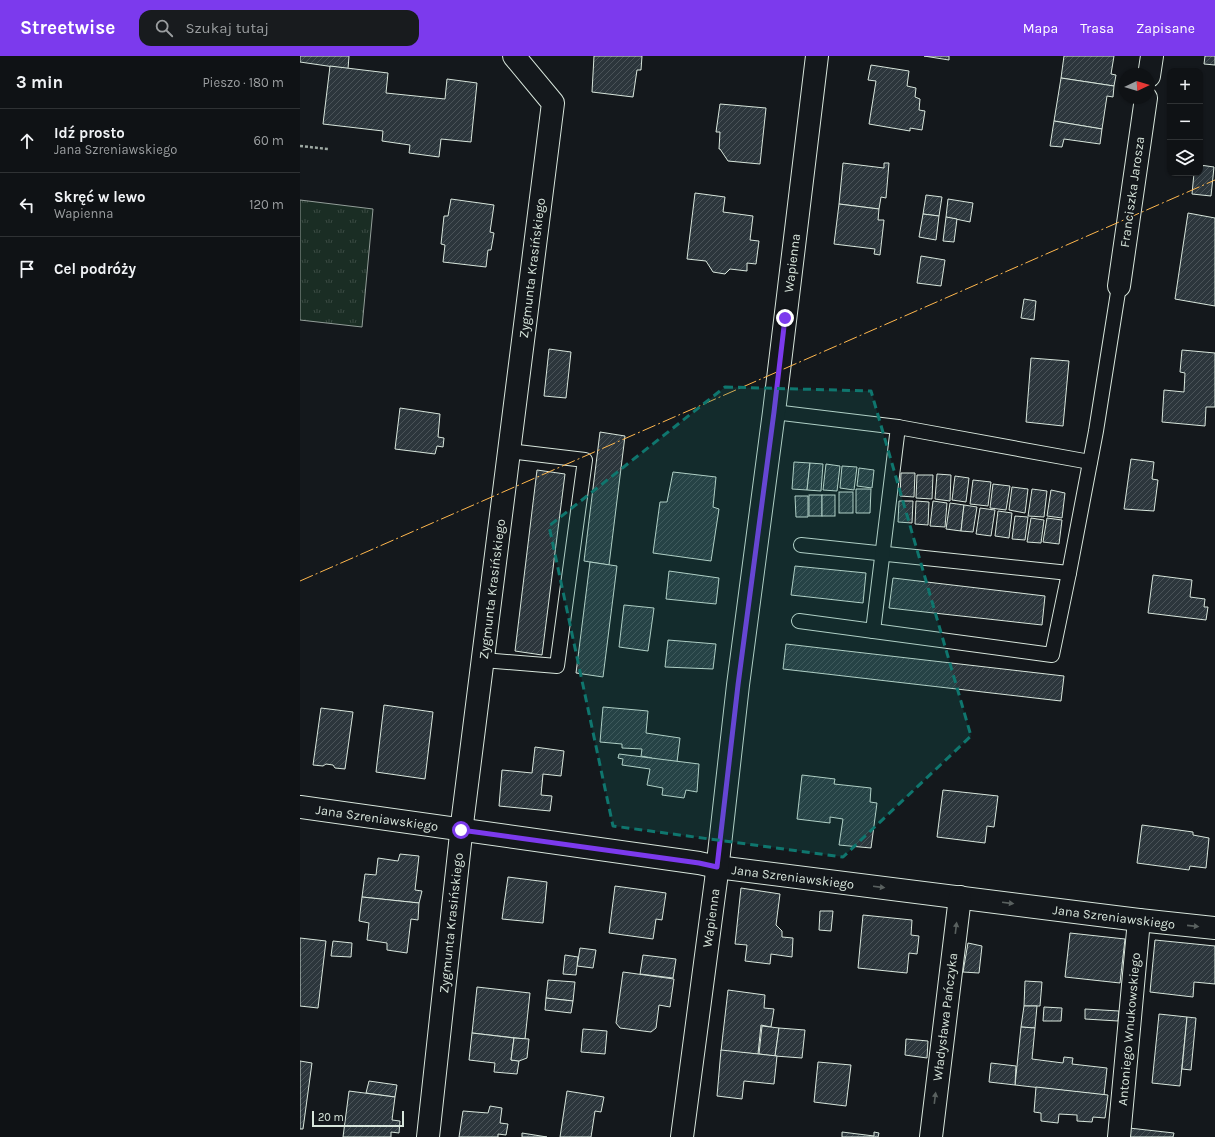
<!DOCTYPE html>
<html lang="pl">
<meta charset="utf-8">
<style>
:root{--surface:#0f1215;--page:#181b1e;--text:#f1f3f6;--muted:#9b9ea0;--line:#2f3234;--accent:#7c3aed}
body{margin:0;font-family:Karla,sans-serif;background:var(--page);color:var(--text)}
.controls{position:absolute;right:12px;top:12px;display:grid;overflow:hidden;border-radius:8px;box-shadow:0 1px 3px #0004}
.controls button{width:36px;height:36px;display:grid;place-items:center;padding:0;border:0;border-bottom:1px solid var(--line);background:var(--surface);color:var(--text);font:20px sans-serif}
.compass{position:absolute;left:819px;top:12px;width:36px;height:36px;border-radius:50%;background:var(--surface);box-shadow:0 1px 3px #0004;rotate:86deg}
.scale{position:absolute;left:12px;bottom:10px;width:92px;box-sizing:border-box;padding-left:4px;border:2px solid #d8e6dc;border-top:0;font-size:11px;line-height:14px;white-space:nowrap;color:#d8e6dc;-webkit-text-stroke:3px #14181c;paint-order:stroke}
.stop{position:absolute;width:12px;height:12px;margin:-9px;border:3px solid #7c3aed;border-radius:50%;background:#fff}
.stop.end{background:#7c3aed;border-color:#fff;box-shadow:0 1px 4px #0008}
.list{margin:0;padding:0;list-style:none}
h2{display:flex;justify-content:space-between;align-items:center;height:52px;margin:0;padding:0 16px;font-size:17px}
h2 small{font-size:13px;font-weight:400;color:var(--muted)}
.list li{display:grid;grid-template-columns:26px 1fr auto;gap:12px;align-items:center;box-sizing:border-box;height:64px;padding:0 16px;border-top:1px solid var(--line)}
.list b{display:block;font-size:15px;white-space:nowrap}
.list p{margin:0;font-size:13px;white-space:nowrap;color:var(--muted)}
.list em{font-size:13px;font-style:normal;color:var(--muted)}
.icon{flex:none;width:22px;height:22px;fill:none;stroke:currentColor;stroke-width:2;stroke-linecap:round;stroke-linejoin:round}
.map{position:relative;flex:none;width:915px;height:1081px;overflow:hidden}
header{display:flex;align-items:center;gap:24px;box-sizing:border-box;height:56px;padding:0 20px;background:var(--accent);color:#fff}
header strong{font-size:19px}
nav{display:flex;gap:22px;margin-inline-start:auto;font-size:14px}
.search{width:280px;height:36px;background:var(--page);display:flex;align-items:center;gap:10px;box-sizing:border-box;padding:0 14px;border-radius:12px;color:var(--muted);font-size:15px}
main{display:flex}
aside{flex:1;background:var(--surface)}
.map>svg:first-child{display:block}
.park{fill:url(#park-tufts);stroke:#939e99}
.building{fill:url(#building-hatch);stroke:#d8e6dc}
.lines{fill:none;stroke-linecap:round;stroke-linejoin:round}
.lane-casing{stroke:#d8e6dc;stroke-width:16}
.street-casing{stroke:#d8e6dc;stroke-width:24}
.path{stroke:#9da8a2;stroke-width:2.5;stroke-dasharray:3 2;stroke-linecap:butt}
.lane{stroke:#14181c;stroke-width:14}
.street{stroke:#14181c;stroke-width:22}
.power{stroke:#ffb74d;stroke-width:1;stroke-dasharray:14 3 2 3;stroke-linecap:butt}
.oneway{fill:#59605f}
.route{stroke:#7c3aed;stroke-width:5}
.marked{fill:#0f766e;fill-opacity:0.2;stroke:#0f766e;stroke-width:3;stroke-dasharray:8 5;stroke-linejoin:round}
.labels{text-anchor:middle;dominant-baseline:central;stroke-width:3;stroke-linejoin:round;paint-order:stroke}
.street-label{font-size:13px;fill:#d8e6dc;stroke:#14181c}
</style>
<header>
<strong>Streetwise</strong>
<div class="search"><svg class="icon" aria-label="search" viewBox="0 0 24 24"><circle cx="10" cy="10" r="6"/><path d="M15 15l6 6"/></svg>Szukaj tutaj</div>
<nav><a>Mapa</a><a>Trasa</a><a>Zapisane</a></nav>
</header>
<main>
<aside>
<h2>3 min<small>Pieszo · 180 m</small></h2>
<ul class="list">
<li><svg class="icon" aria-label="ahead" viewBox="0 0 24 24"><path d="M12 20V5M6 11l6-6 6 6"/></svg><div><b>Idź prosto</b><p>Jana Szreniawskiego</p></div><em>60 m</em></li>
<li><svg class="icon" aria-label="left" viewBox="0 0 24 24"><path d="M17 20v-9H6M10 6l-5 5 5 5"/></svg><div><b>Skręć w lewo</b><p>Wapienna</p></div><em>120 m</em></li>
<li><svg class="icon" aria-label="arrive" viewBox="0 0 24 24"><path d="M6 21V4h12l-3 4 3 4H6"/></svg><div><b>Cel podróży</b></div></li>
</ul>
</aside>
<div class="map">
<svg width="915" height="1081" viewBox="0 0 915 1081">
<defs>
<pattern id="park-tufts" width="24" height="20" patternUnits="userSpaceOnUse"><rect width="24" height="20" fill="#1a2d24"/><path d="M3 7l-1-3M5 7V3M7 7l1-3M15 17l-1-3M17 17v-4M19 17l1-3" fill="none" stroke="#3b4b43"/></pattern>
<pattern id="building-hatch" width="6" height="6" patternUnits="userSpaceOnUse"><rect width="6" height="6" fill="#2c363c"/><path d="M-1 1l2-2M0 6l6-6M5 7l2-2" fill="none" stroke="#4a5358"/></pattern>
</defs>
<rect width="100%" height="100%" fill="#14181c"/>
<polygon class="park" points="0,144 73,153 62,271 0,264"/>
<g class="building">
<polygon points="0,0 49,0 48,13 0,6"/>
<polygon points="294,0 342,0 341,14 337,14 333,41 292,36"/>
<polygon points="624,0 649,0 649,4"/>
<polygon points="764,0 814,0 811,18 816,19 814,30 761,22"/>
<polygon points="905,0 915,0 915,9 904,8"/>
<polygon points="571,9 609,15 607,30 616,32 615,41 620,43 619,54 625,55 622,74 610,72 610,75 569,68 576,25 568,24"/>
<polygon points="30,10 88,17 86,37 145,43 147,23 177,27 171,86 141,83 139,101 109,97 110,89 82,85 83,75 23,68"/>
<polygon points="761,22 814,30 813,41 807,40 802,73 754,65"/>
<polygon points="420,48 466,52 460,108 428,105 420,93 419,93 420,76 416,76"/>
<polygon points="754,65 802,73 800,88 764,83 762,91 750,90"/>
<polygon points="543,107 584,112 584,107 589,107 586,142 581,141 579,153 539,148"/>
<polygon points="900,109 914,111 911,140 892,138 894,117 900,117"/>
<polygon points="395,137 425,141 423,156 453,160 450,184 459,185 456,208 447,207 447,215 430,213 425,218 413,216 406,205 387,203"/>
<polygon points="626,139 642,141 639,160 623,158"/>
<polygon points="151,143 194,149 190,176 194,177 191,194 188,194 186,211 143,206 145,189 141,188 144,160 148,160"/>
<polygon points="648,143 673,147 670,166 646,161"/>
<polygon points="539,148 579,153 578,164 584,164 580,199 574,198 575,193 534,188"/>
<polygon points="888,157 915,162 915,250 875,243"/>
<polygon points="623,158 639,160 636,184 619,181"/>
<polygon points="646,161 657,163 654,186 643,185"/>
<polygon points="621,200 645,204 641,230 617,227"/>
<polygon points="724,243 736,245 734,264 721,262"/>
<polygon points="249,293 271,296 266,342 244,340"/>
<polygon points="882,294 915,297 915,351 906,351 905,370 862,366 864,334 884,336 885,317 880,316"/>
<polygon points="731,302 769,305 763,370 726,366"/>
<polygon points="100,352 140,358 138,381 144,382 143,391 137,390 135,398 95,393"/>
<polygon points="300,376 325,380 309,509 284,505"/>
<polygon points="831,403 854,406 852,423 858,424 854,455 824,453"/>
<polygon points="494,406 510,407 507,434 492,433"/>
<polygon points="510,407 523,408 521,435 507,434"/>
<polygon points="526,408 540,410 537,435 523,434"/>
<polygon points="542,410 557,411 554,434 540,432"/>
<polygon points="559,412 574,414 572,432 557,430"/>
<polygon points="237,414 265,418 242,599 215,595"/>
<polygon points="373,416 416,421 413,451 419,453 411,505 353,497 360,446 367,446"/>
<polygon points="601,417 615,417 614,441 600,440"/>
<polygon points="637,418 651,419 650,445 635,443"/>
<polygon points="617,419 633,419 632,443 616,442"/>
<polygon points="655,420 669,422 666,446 652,444"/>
<polygon points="673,424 691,426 688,450 670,448"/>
<polygon points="693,428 710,430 706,454 690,452"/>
<polygon points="712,431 728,433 725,457 709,454"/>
<polygon points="556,433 571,433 570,457 556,457"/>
<polygon points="732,433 747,435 744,461 728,460"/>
<polygon points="751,434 765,437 762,462 747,460"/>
<rect x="539" y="436" width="14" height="21"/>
<rect x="509" y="439" width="13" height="21"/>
<rect x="522" y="439" width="13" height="21"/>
<polygon points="495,440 508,440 508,461 496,461"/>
<polygon points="599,445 613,445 612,467 598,466"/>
<polygon points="616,445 629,446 628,469 615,468"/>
<polygon points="633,445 647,447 645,471 630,470"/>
<polygon points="650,447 664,449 661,475 646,473"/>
<polygon points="664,449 677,451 673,476 661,475"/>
<polygon points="680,452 695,454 691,480 676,478"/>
<polygon points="698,455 712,457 709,482 695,480"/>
<polygon points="715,460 728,461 725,484 712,483"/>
<polygon points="731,462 744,464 741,487 727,486"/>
<polygon points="747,462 762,464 759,488 743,486"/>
<polygon points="290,506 317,510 303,621 276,617"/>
<polygon points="495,510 566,517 563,547 491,539"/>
<polygon points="369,515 419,522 416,548 366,543"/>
<polygon points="853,519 892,524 890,541 905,543 904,551 908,551 906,564 848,557"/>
<polygon points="593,522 745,540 742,569 589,552"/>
<polygon points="324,549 354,552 348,595 319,591"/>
<polygon points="368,584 416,588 413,613 365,611"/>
<polygon points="486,588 764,620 761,645 483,613"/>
<polygon points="84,649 133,656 125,723 76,716"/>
<polygon points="303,651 348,655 346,677 380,682 377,706 351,703 352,702 341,700 342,693 322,692 322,688 300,686"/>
<polygon points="21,652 53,656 45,713 35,712 33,709 26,708 23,710 13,709"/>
<polygon points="235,691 264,695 261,720 243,718 241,739 252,740 250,755 199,750 202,714 232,717"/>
<polygon points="319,698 399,708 397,736 386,734 384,742 362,739 363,732 347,729 350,713 322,709 323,703 318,702"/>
<polygon points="502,719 535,723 534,728 571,732 570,746 577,747 571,792 539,789 543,763 530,761 530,767 497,763"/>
<polygon points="643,734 698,740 694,771 687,770 685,787 637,781"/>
<polygon points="842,769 893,776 893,779 909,782 906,812 890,810 889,814 837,807"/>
<polygon points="100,798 119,800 115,834 122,835 119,847 62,841 65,818 76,819 78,802 98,805"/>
<polygon points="208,821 247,826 243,867 202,863"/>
<polygon points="315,830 366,837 362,864 356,863 353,883 309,877"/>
<polygon points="441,832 480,838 476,869 482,875 482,881 493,882 492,901 471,898 470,908 445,905 447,889 435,888"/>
<polygon points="62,841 119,847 118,864 111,863 107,897 87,894 87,887 67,884 69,867 59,865"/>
<polygon points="520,855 533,855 531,875 519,874"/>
<polygon points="563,859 612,864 611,879 619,880 617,898 609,897 607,917 558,912"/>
<polygon points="770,877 825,883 820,927 765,921"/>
<polygon points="0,882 26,885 18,952 0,950"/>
<polygon points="855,884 915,890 915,928 894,926 893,941 850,936"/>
<polygon points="33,885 52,887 51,901 31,900"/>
<polygon points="668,887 682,890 679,917 663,916"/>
<polygon points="280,892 296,894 293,912 277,910"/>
<polygon points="265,899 278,901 276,919 263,918"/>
<polygon points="343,899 376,903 373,922 340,918"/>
<polygon points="323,916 374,923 370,951 359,949 356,972 351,976 320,972 316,967"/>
<polygon points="248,924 275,926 273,945 246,942"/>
<polygon points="725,925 742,926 740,950 724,950"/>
<polygon points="177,931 230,937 225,983 172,977"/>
<polygon points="428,934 465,939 464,952 474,953 471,971 461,969 458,998 421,995"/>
<polygon points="246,942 273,945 271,957 245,954"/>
<polygon points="724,950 737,950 735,972 721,971"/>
<polygon points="744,951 762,952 761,965 743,965"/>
<polygon points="785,953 819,955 818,965 785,963"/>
<polygon points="859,958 887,961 880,1030 852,1027"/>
<polygon points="887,961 896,962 891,1014 882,1013"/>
<polygon points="462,970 479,972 475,1000 459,998"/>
<polygon points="721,971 735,972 732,1003 763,1007 764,1001 773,1002 772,1008 807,1012 804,1039 715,1029"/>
<polygon points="479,972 505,974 502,1002 475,1000"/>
<polygon points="283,973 307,975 305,998 281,996"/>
<polygon points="172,977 214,982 211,1004 219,1005 217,1018 194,1016 195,1007 169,1004"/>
<polygon points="214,982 229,983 227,1002 219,1005 211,1004"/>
<polygon points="606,983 628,985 627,1002 605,999"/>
<polygon points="421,994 477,1000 474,1028 444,1025 442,1043 417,1040"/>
<polygon points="0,1005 12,1007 3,1073 0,1073"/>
<polygon points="518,1006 551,1009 546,1050 514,1046"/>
<polygon points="691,1007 716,1010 715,1029 689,1026"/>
<polygon points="69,1025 97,1029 95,1041 66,1037"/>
<polygon points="736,1031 808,1039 805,1062 793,1061 792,1066 777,1065 777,1059 759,1058 758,1067 741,1065 741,1057 734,1056"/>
<polygon points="49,1035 95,1041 92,1064 100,1065 99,1077 91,1076 91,1081 43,1081"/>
<polygon points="267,1035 304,1041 301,1056 295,1055 291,1081 260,1081"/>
<polygon points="190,1050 202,1052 200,1067 208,1068 206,1079 198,1078 198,1081 159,1081 163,1055 188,1057"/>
<polygon points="829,1072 874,1077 873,1081 828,1081"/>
<polygon points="542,1076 574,1080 574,1076 579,1077 578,1081 542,1081"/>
<polygon points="222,1077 247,1081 222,1081"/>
</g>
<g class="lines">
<defs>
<g id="lane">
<polyline points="474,356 598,371 790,406"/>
<polyline points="501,489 769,517"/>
<polyline points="499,565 752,599 769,517 796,375 819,230"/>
<polyline points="573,575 598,371"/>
<polyline points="183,604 257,610 285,404 209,395"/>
</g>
<g id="street">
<polyline points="849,20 852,0"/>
<polyline points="819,230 846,42"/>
<polyline points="0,751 399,807 417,811 839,864 915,872"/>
<polyline points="128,1081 163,760 253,47 214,0"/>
<polyline points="382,1081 416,824 438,629 474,356 517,0"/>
<polyline points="631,1081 660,841"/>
<polyline points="819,1081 839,864"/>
</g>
</defs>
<use href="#lane" class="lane-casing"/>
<use href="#street" class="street-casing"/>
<polyline class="path" points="0,90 28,93"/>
<use href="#lane" class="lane"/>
<use href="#street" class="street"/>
<polyline class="power" points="0,525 915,124"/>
</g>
<defs><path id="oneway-solid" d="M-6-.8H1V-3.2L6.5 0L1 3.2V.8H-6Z"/></defs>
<g class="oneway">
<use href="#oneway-solid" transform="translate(579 831) rotate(7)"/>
<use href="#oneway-solid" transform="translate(708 847) rotate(7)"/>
<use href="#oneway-solid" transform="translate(893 870) rotate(6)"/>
<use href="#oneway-solid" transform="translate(656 872) rotate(-83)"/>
<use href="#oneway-solid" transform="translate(635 1042) rotate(-83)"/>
</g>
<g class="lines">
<polyline class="route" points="161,774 399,807 417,811 438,629 474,356 485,262"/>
</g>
<path class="marked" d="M425,331L571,335L671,680L543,801L313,770L249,470Z"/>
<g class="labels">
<g class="street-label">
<text transform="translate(832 136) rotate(-82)">Franciszka Jarosza</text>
<text transform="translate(492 207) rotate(-83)">Wapienna</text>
<text transform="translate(232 212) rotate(-83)">Zygmunta Krasińskiego</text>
<text transform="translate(192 533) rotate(-83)">Zygmunta Krasińskiego</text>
<text transform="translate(77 762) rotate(8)">Jana Szreniawskiego</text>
<text transform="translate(493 821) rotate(7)">Jana Szreniawskiego</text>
<text transform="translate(814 861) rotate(7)">Jana Szreniawskiego</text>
<text transform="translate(411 862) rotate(-82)">Wapienna</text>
<text transform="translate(151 867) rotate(-84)">Zygmunta Krasińskiego</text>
<text transform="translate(645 961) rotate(-83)">Władysława Pańczyka</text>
<text transform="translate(829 973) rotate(-85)">Antoniego Wnukowskiego</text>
</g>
</g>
</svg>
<div class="controls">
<button>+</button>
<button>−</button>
<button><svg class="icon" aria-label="layers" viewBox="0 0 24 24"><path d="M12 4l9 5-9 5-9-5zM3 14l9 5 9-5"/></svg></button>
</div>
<svg class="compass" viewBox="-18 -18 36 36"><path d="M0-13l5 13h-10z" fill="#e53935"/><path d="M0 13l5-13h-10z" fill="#9b9ea0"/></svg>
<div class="scale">20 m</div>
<div class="stop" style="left:161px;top:774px"></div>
<div class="stop end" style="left:485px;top:262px"></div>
</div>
</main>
